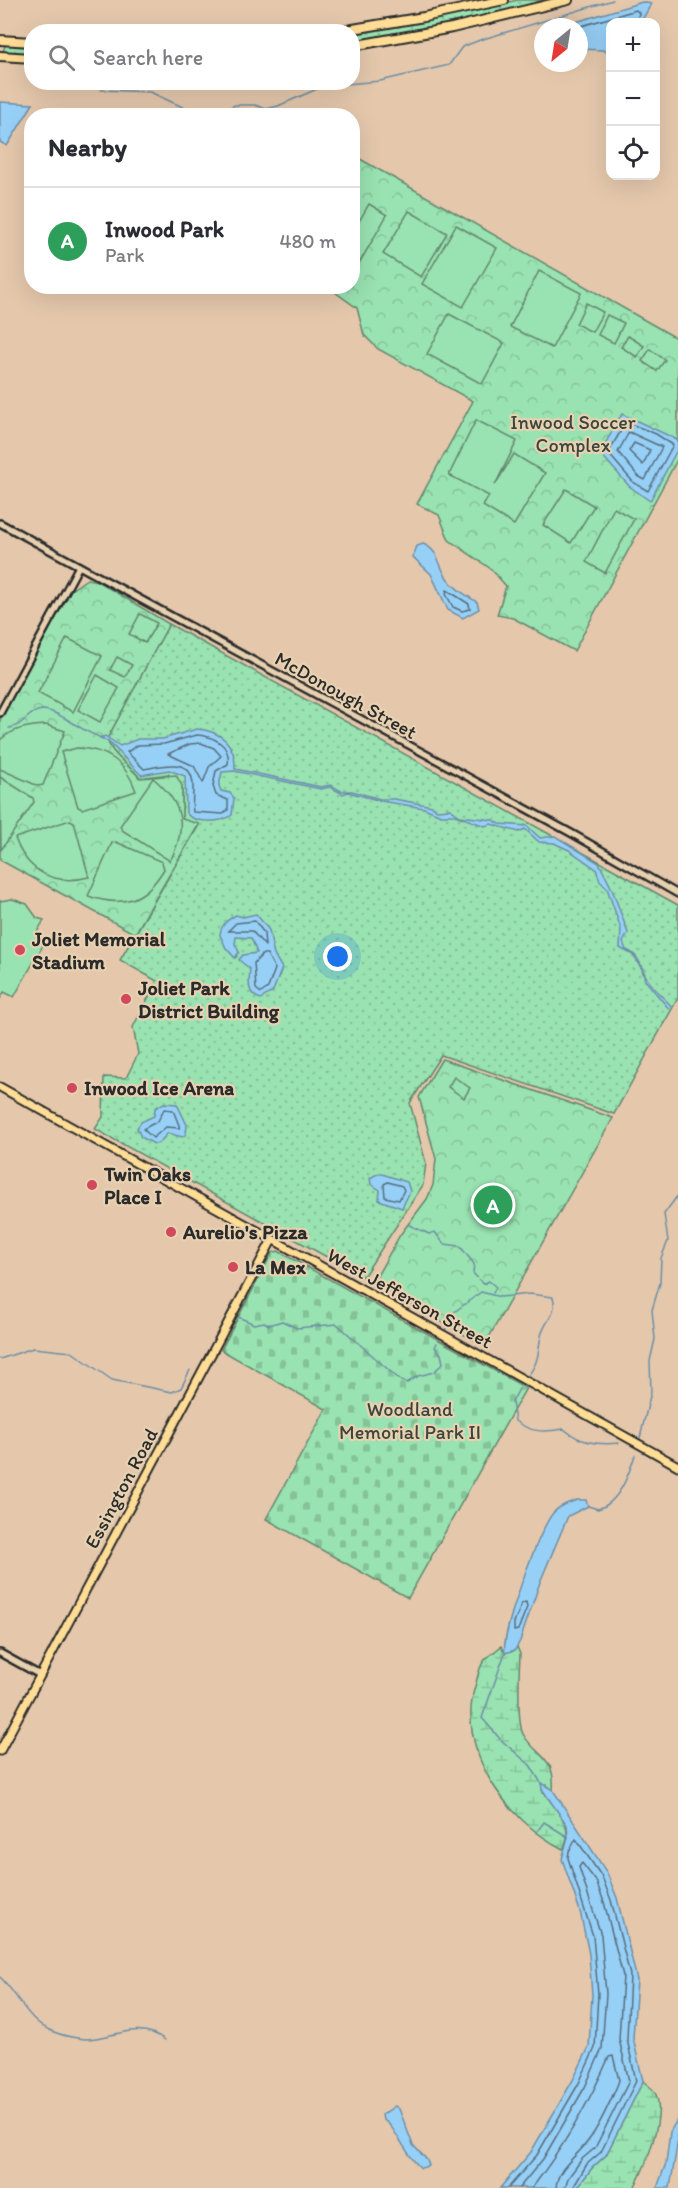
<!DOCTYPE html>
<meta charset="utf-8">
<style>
:root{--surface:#fff;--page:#f2f2f3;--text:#2b2b33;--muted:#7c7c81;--line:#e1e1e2;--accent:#d93025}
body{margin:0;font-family:Itim,sans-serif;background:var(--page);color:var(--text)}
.controls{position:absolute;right:18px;top:18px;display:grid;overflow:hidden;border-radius:12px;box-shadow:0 6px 24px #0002}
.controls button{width:54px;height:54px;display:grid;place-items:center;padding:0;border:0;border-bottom:2px solid var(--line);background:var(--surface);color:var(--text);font:30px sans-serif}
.compass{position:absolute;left:534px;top:18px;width:54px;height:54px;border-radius:50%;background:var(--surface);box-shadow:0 6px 24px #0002;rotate:210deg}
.you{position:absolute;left:338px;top:957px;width:21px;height:21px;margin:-15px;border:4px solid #fff;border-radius:50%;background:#1a73e8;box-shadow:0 0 0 9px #1a73e833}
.badge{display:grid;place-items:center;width:39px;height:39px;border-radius:50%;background:var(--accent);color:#fff;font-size:20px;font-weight:700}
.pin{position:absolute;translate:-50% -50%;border:3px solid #fff;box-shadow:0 2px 6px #0006}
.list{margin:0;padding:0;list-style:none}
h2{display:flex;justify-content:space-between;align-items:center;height:78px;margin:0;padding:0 24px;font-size:26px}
h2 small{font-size:20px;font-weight:400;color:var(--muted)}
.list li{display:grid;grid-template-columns:39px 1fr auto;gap:18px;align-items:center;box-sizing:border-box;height:108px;padding:0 24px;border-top:2px solid var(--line)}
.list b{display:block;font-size:22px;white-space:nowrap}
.list p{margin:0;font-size:20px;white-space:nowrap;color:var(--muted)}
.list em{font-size:20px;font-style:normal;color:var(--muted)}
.icon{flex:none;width:33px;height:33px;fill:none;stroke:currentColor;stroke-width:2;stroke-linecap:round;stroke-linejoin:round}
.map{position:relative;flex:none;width:678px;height:2188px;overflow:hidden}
.search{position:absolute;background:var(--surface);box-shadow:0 6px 24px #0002;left:24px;top:24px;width:336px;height:66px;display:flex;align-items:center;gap:15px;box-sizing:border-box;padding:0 21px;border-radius:24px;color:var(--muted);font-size:22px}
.panel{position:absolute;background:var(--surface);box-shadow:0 6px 24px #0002;left:24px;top:108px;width:336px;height:186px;border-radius:24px}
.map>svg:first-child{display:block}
.grass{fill:url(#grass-dots);stroke:#62866e;stroke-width:1.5}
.wetland{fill:url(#wetland-marsh);stroke:#62866e;stroke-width:1.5}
.cemetery{fill:url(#cemetery-stones);stroke:#62866e;stroke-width:1.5}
.park{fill:url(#park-crowns);stroke:#62866e;stroke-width:1.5}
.pitch{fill:#99e2b1;stroke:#62866e;stroke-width:1.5}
.water{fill:#97d0f7;stroke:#6c8ea5;stroke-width:1.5}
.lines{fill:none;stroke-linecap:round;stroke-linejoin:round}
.shore{stroke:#566d7d;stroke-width:1.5}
.stream{stroke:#6c8ea5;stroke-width:1.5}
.minor-casing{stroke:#2b2b2b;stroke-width:10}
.major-casing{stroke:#2b2b2b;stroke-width:11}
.highway-casing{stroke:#2b2b2b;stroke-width:12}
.minor{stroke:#e7d1b0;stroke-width:5}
.major{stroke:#ffdd96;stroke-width:7}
.highway{stroke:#ffdd96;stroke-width:8}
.poi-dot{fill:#d1495b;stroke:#e7d1b0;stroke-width:2}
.labels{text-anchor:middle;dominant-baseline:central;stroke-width:4.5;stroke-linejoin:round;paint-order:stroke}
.park-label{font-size:20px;fill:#3c463f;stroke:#e7d1b0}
.street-label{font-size:20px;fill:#2b2b2b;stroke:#e7d1b0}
.poi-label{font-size:20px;font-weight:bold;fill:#2b2b2b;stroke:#e7d1b0;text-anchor:start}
</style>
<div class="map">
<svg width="678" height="2188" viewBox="0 0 678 2188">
<defs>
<pattern id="grass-dots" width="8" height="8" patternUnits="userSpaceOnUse" patternTransform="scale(1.5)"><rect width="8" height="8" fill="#99e2b1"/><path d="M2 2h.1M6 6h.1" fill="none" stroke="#84c298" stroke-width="1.8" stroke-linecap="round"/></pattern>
<pattern id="wetland-marsh" width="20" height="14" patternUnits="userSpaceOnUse" patternTransform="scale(1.5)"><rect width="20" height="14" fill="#99e2b1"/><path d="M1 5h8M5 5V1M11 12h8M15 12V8" fill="none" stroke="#84c298"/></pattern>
<pattern id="cemetery-stones" width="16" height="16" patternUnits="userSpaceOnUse" patternTransform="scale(1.5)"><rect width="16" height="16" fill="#99e2b1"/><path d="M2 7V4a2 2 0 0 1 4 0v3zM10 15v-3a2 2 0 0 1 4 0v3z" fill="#84c298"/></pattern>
<pattern id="park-crowns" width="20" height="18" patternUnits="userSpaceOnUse" patternTransform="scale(1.5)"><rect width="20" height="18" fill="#99e2b1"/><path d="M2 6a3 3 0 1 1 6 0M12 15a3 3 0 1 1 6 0" fill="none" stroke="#84c298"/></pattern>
</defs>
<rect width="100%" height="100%" fill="#e5c8ac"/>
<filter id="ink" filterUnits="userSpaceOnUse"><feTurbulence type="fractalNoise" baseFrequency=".0167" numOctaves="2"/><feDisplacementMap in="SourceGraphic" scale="12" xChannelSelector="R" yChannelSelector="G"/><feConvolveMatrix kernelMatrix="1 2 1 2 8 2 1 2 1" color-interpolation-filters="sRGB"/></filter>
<g filter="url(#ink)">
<g class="grass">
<polygon points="518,0 558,0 509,13 353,42 352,32 418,22"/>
<polygon points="6,44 31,45 31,55 2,53"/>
<path d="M169,624L678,905V998L614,1114L441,1055L410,1103L426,1163L423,1185L363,1277L95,1129L103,1117L104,1077L126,1078L138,1054L133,1027L157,981L120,960L199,825L182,820V786L168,774L140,778C128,764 112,756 107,739Z"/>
</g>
<g class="wetland">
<path d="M501,1646L504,1651H513L517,1647L520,1654C519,1670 517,1723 523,1734C536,1757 556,1756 553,1790L546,1785L542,1790C555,1809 576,1825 563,1849C506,1820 454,1748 476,1683C478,1676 479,1667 484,1661C488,1656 496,1651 501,1646Z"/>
<path d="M643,2081C646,2084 651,2087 654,2091C668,2112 645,2168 634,2188H577L592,2168L606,2155Z"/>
</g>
<polygon class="cemetery" points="278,1251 526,1388 408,1598 266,1519 326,1409 221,1350 272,1253"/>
<g class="park">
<polygon points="353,155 678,339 678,458 574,651 513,618 497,615 506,586 491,569 449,540 439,515 417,504 473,401 378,349 364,335 357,308 335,292 334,287 352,286"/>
<path d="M87,579L97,581L169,624L107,739C112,756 128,764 140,778L176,775L182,786V819L199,824L135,934L0,860V720L71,590Z"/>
<polygon points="442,1059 613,1118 484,1346 373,1283 400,1235 427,1199 433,1185 436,1159 419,1097"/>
</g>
<g class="pitch">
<polygon points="369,204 387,215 357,267 353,264 353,232"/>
<polygon points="409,211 447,233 421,277 383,254"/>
<polygon points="456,225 497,248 463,307 422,284"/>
<polygon points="539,271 581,293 552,348 510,327"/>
<polygon points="586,303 603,312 592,332 576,324"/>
<polygon points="449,314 504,343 482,384 427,354"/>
<polygon points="607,315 624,323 614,343 598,335"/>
<polygon points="628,336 644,346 637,357 621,347"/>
<polygon points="650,349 665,360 657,371 642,361"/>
<polygon points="476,420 517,441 495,485 514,454 545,473 514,525 483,506 489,496 449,475"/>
<polygon points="566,489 594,506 571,543 543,525"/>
<polygon points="614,508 634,519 605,573 586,562"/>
<polygon points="140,614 157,623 145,643 129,634"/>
<polygon points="67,638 102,656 73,712 38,693"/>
<polygon points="117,657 132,665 125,677 110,670"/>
<polygon points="97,675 119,688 100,722 78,710"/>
<path d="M46,725L65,731L43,785L38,786L0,769V740C14,728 28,726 46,725Z"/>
<path d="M77,748C107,749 126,762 136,791L82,809L78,807L61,752Z"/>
<polygon points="0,777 33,798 34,802 1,850"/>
<path d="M153,778C183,803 188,827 170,861L122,830L120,826Z"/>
<path d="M70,820L74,822L89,877C54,886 27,872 15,838Z"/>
<path d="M116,842L162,862L164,869C145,901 123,908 88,896L112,843Z"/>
<polygon points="12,899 27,904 37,918 44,920 36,934 46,940 14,997 4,992 0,999 0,901"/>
<polygon points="454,1077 470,1088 464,1098 448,1087"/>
</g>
<g class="water">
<polygon points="642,2 651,4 641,22 610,22 610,54 603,50 579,49 579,27 559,27"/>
<polygon points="0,102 33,104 7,146 0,142"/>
<polygon points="622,414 678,440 678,448 650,501 629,486 600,453"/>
<path d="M423,544C439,550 438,565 447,578C455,589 466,595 477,602L479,609L463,618L448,610L431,574L413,557L417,546Z"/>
<path d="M197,729C222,731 236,745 235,769L321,787L331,785L341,791H352L380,799H394L432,806L437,810L450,809L460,816L493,820L500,824L527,826L540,838L555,836L599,863L612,889L628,933L623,942L626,950C640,954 641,969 648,980C655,990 664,998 671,1006L669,1009L645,980L642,969L633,955L620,948L621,929L607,888L600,881L596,869L569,850L554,843L539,842L525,829L519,832L491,824L485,826L455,815H441L424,808L381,801L348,792L343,794L330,787L321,789L234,771L222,772L219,786L221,791L230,793L234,798L232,815C222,823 194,824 186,813L185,776L169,770L141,775L109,742L100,738L105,736L120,746L138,739H163Z"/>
<path d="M256,914L269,930L274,955L282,968L273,991L261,999C246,995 249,981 250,969L239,960L243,955L257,953L251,938L236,937L235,944L239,952L235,958L226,948L220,935C221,925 227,920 236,915L243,917Z"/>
<polygon points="164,1103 177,1104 187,1125 186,1134 182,1137 168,1133 159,1143 154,1144 141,1137 137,1128 141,1122 154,1116 155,1108"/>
<polygon points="379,1173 407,1182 410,1191 402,1208 379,1200 380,1190 371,1184 370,1178"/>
<path d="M577,1500H586L588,1506L568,1516L540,1582L520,1641L515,1650L505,1653C500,1636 539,1529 553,1513C559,1506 568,1503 577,1500Z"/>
<polygon points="541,1783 553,1790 607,1873 617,1898 637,1980 633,2038 643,2081 606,2155 592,2168 577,2188 500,2188 531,2152 573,2080 589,2047 592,1995 589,1954 580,1911 562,1859 568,1837 567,1825 542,1789"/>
<path d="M395,2106L399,2109L413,2145L427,2160L429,2166L421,2168C405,2155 395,2125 383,2120L382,2115Z"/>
<polygon points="678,2118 677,2146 670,2188 657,2188 666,2163 670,2132"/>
</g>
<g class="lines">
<g class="shore">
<polyline points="578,27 636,10 639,13 637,22"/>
<polygon points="626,422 656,434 673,445 648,491 633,482 608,453"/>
<polygon points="629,432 662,447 645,480 638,476 618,452"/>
<polygon points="634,443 650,450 643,465 629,451"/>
<polygon points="447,590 469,604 470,609 462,611 453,607 446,594"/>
<path d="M197,735C214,736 231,745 228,764L216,771L213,786L216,795L228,800V810L223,814L193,812C191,801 195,788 192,778C187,757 157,767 144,769L127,752L138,745L164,744Z"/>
<polygon points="201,743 214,748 221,756 209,767 203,783 194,766 168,754 190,744"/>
<polygon points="255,921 264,933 265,946 252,931 228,931 236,923"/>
<polygon points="263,954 267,954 275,969 268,988 261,993 256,989 254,963"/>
<polygon points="164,1109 173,1110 180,1128 166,1127 153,1138 143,1129 158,1121"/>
<polygon points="388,1182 402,1186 404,1190 399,1200 385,1197 384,1184"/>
<polygon points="526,1602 527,1607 518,1630 514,1631 514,1623 522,1603"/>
<polyline points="508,2188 537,2155 579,2083 595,2048 598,1994 593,1936 568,1858 569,1851 576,1839 602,1877 611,1900 630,1975 627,2039 636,2081 601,2152 587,2164 573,2188"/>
<polyline points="519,2188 543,2159 585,2087 602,2049 606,1994 601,1935 579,1867 582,1863 596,1881 604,1902 623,1976 619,2039 629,2081 595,2148 582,2159 568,2178 565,2188"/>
<path d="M532,2188C562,2149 589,2103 609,2057L613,2056L619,2080L617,2086C609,2104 600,2126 588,2141C577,2157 557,2167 556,2188"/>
</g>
<g class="stream">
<polyline points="101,90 150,92 202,116"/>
<polyline points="211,116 235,105 255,105 266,109 278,106 324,86 380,81 449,65 462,47 480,40 613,0"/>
<path d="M9,728C23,727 28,711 42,710C60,710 84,734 103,738"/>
<polyline points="409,1225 429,1234 435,1232 444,1244 460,1246 474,1264 473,1273 483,1284 489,1281 496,1287 493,1293"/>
<polyline points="236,1316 254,1324 264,1322 269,1325 282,1321 297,1328 337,1324 401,1381 407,1383 418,1376 434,1372"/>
<path d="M445,1331L453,1313L481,1292L500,1297L530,1294L553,1297C558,1314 545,1320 541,1336C537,1355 540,1359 528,1376"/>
<polyline points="0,1359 33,1348 72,1352 112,1380 172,1392 181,1388 190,1370"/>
<polyline points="435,1371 443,1363 441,1354 435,1347 437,1343"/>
<path d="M519,1389L512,1402L515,1421C532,1433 544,1432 564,1429C580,1443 598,1445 619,1443"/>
<polyline points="640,1438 651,1392 650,1361 655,1339 652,1310 660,1283 661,1258 668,1241 664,1214 678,1195"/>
<path d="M588,1506L598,1509C619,1503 629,1474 635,1455"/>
<polyline points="505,1653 482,1718 501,1740 530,1765 541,1783"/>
<polyline points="536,1833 544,1822 568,1837"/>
<path d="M0,1977C19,1995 27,2022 54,2032C63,2036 76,2038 85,2039C112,2039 139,2019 165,2040"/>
</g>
<defs>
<g id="minor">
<polyline points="0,523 571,833 678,894"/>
<polyline points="0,713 79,566"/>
<polyline points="0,1653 40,1675"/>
</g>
<g id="major">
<polyline points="0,1087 678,1466"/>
<polyline points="0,1751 272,1240"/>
</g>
<g id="highway">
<polyline points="335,32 424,17 504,0"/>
<polyline points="0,40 32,42"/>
<polyline points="352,46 452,28 568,0"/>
<polyline points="0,56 32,58"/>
</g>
</defs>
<use href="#minor" class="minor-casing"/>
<use href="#major" class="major-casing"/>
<use href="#highway" class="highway-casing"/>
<use href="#minor" class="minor"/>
<use href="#major" class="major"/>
<use href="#highway" class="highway"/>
</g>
</g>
<g class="poi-dot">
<circle cx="20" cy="950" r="6"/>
<circle cx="126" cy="999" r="6"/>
<circle cx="72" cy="1088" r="6"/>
<circle cx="92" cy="1185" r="6"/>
<circle cx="171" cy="1232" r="6"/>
<circle cx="233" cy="1267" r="6"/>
</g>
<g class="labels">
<g class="park-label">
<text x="573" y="422">Inwood Soccer<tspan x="573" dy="23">Complex</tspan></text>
<text x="410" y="1409">Woodland<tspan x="410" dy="23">Memorial Park II</tspan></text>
</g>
<g class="street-label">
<text transform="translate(346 695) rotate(29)">McDonough Street</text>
<text transform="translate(410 1298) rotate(29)">West Jefferson Street</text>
<text transform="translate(121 1488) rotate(-62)">Essington Road</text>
</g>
<g class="poi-label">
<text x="32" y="939">Joliet Memorial<tspan x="32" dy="23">Stadium</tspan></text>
<text x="138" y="988">Joliet Park<tspan x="138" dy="23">District Building</tspan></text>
<text x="84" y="1088">Inwood Ice Arena</text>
<text x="104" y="1174">Twin Oaks<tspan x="104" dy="23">Place I</tspan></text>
<text x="183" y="1232">Aurelio's Pizza</text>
<text x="245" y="1267">La Mex</text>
</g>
</g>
</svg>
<div class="controls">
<button>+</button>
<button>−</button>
<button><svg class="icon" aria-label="locate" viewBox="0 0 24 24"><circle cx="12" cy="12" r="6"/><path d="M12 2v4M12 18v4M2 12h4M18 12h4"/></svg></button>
</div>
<svg class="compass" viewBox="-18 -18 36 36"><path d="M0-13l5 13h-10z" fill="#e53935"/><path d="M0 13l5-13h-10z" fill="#7c7c81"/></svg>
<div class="you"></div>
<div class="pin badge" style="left:493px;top:1205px;background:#2e9e5b">A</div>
<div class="search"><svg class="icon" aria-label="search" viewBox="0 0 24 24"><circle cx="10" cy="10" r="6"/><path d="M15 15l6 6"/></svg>Search here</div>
<section class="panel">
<h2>Nearby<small></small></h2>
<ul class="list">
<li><span class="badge" style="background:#2e9e5b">A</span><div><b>Inwood Park</b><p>Park</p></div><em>480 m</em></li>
</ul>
</section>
</div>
